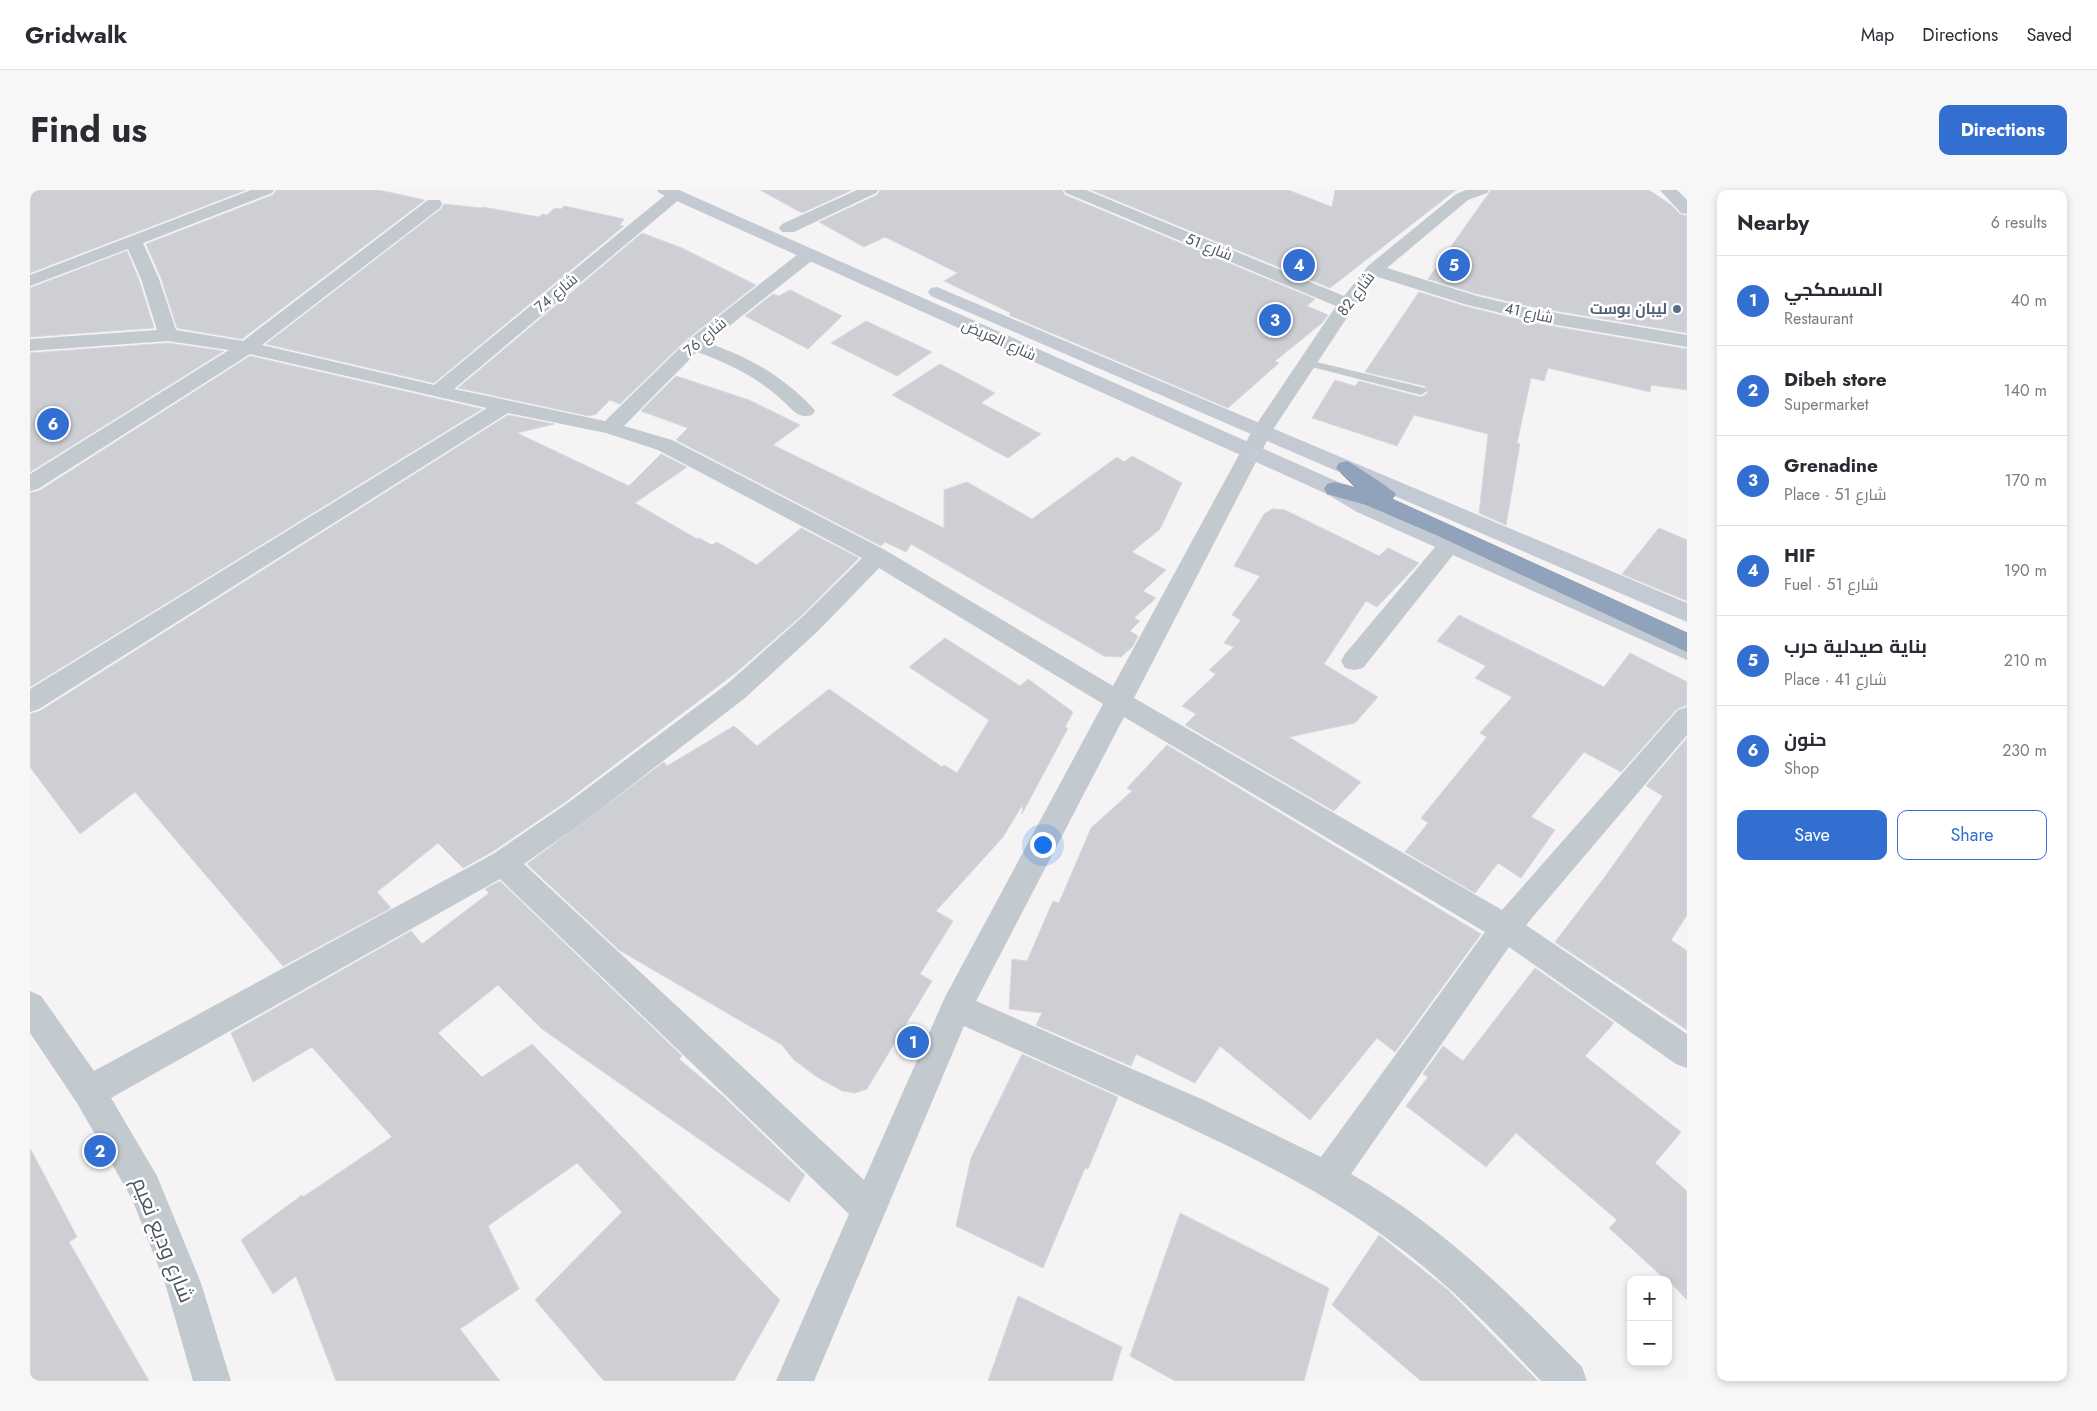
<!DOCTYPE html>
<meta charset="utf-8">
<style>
:root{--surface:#fff;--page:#f7f7f7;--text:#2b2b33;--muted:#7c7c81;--line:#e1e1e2;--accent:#326fd0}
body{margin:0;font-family:Jost,Cairo,sans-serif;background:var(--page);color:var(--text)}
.controls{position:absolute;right:15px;bottom:15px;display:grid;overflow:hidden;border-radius:10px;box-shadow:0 2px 8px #0003}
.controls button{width:45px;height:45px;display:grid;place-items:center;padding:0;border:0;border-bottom:1px solid var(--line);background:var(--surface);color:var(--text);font:25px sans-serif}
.you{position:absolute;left:1012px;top:654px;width:18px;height:18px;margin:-12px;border:4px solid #fff;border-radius:50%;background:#1a73e8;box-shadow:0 0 0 8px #1a73e833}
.badge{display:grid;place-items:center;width:32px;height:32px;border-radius:50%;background:var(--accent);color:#fff;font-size:16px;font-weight:700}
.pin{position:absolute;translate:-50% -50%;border:2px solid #fff;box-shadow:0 1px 5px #0006}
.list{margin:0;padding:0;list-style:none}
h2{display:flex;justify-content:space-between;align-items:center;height:65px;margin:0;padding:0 20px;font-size:21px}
h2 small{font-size:16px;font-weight:400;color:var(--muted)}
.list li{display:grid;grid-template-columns:32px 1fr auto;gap:15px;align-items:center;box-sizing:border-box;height:90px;padding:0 20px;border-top:1px solid var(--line)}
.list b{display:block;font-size:19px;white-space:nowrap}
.list p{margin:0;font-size:16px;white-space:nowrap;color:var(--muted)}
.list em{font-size:16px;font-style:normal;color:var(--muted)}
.actions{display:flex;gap:10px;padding:15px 20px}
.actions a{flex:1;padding:11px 0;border:1px solid var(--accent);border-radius:10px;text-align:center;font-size:18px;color:var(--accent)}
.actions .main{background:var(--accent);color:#fff}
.map{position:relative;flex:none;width:1657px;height:1191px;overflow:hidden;border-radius:10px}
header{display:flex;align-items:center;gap:30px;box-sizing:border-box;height:70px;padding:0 25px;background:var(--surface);border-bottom:1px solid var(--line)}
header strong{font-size:24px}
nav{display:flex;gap:28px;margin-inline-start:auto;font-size:18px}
.intro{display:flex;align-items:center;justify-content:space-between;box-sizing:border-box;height:120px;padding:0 30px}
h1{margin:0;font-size:35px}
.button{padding:12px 22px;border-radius:10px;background:var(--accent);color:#fff;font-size:18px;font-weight:700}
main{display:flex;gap:30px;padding:0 30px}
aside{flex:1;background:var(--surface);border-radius:10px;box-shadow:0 2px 8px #0003}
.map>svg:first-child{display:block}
.building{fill:#cdcfd4;stroke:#d8d9dd}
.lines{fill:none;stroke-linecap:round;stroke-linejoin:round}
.highway-casing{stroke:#7c8ea6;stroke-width:1}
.lane{fill:#c2c9cf;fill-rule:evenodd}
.street{fill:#c2c9cf;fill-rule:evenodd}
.secondary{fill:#c3cad3;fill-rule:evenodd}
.highway{fill:#91a3ba;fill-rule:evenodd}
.service-dot{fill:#5c6f8a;stroke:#fff;stroke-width:2}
.labels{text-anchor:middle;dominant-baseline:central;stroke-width:5;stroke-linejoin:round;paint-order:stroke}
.far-street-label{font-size:15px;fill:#4c555e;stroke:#fff}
.far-service-label{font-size:15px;font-weight:bold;fill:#4e5e75;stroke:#fff;text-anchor:end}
.near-street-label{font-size:21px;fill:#4c555e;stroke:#fff}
</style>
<header>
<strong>Gridwalk</strong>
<nav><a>Map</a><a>Directions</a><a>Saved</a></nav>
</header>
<div class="intro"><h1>Find us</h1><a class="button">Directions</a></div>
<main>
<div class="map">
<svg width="1657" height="1191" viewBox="0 0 1657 1191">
<rect width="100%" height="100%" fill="#f5f3f3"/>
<g class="building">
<polygon points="0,0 216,0 0,83"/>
<polygon points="246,0 349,0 395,10 212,149 147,138 131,88 116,54 243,5"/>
<polygon points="730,0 822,0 772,23"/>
<polygon points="850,0 1032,0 1035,5 1285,109 1277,116 1298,125 1292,133 1245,171 1249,173 1198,218 979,125 981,123 914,91 928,83 855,47 834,57 789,32 847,5"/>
<polygon points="1061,0 1258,0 1302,17 1305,0 1426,0 1300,98"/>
<polygon points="1461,0 1619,0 1641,15 1650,24 1657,26 1657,143 1503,117 1447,104 1398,89"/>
<polygon points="414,14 451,18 453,17 509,27 512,24 517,25 525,18 531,19 534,16 594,29 590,35 594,36 404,193 236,154 411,19"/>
<polygon points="612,43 652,58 726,95 656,150 590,214 580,210 566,224 559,226 428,198"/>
<polygon points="97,61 109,90 124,138 0,147 0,98"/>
<polygon points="760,100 812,126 778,159 715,126 743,104 749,106"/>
<polygon points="1389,102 1434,116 1503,133 1657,159 1657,200 1621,195 1620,202 1518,178 1514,191 1501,188 1487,253 1490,254 1476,335 1449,323 1458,244 1384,225 1367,256 1282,228 1305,190 1325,196 1329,191 1391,207 1398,203 1395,196 1335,182"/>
<polygon points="836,131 902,162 867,186 801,153"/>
<polygon points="138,153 194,161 0,282 0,163"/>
<polygon points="220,166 452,219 0,497 0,303 9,301"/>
<polygon points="910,174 965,203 951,213 1011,244 978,268 862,205"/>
<polygon points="646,186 719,210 770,235 743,255 914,338 914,300 937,292 1002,329 1087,267 1094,272 1102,266 1152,293 1130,339 1102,362 1136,380 1113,401 1126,408 1104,428 1110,431 1100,441 1108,446 1103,456 1091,467 1074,466 881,354 876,362 855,352 851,356 646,250 658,238 611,221"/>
<polygon points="478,225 524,234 487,243 599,296 631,264 657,277 605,313 667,349 669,348 682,355 687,352 727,375 771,338 829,368 770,427 708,481 534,613 462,662 433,678 408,653 347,702 361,718 253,776 105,602 50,644 0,577 0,524 10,521"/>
<polygon points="1242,319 1255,320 1349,366 1358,358 1389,373 1347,417 1336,411 1294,474 1348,507 1325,533 1259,547 1331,592 1304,621 1155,535 1166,524 1152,516 1186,484 1179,480 1204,457 1194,453 1211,430 1202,425 1230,386 1204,376 1234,324"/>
<polygon points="1629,338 1657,350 1657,411 1592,384"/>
<polygon points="1429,425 1574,497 1600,463 1657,492 1657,515 1647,519 1591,582 1554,562 1501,627 1525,640 1491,688 1468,673 1445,703 1375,662 1398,633 1391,628 1457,547 1450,543 1482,507 1445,488 1456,476 1407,451"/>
<polygon points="915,448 990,496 998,489 1043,522 1035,537 1038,538 992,624 993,614 973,647 906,721 923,731 890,784 902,791 837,899 825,903 812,901 787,887 764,870 752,855 589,760 497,674 634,572 637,576 704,536 727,556 799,499 912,577 914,575 927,583 959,530 879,477"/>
<polygon points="1657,548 1657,725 1641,750 1657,761 1657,840 1525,752 1574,688 1633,606 1616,596"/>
<polygon points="1137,555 1451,744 1365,862 1347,848 1280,930 1190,856 1165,893 1106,864 1101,876 1006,835 1012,823 979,819 982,769 997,771 1023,711 1029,713 1061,638 1102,601 1097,598"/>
<polygon points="470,691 652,866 649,869 693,906 775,985 759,1012 512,839 468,795 408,843 452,887 502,854 750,1110 704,1191 574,1191 505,1110 592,1022 547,973 458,1036 489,1099 430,1139 470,1191 306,1191 266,1086 243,1104 211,1050 272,1005 273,1007 362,947 282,857 223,892 201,843 381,741 392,754 459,703 455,699"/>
<polygon points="1505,778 1584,833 1555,866 1651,942 1625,973 1657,1001 1657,1110 1638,1090 1636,1090 1579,1038 1587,1030 1486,943 1456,977 1376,916 1398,887 1393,884 1413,856 1433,871"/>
<polygon points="992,864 1088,907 1058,979 1055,978 1013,1078 926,1036 941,968"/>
<polygon points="0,958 47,1047 39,1052 119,1191 0,1191"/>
<polygon points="1150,1023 1299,1098 1274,1191 1145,1191 1100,1166"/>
<polygon points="1349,1045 1418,1100 1508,1191 1391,1191 1302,1115"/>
<polygon points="988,1106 1092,1157 1082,1191 958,1191"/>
</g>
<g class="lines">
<defs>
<path id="highway" d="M1317,271C1322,273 1363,300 1366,304L1362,309L1657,443V462L1406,345L1336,315L1297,304L1294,299L1297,294L1305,292L1326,298L1306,278L1309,273Z"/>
</defs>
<use href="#highway" class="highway-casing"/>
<polygon class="lane" points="1278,170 1395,198 1397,201 1391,205 1274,175 1272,173"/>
<g class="street">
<path d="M221,0H244L242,3L113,53L129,89L146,140L213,151L398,10H410L412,14L410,18L232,155L404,195L639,2H651L653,5L651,8L424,199L575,231L657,151L772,61H784L787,65L784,69L678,153C719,167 752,186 782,217L785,221L782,225C768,229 763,220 753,211C728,188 699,173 667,162L594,236L642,250L855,360L1083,496L1222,241L1306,116L1036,3L1034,0H1056L1314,106L1338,76L1426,4L1436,0H1459L1457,3L1438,10L1357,78L1447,106L1503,119L1657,145V157L1503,131L1434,114L1348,87L1324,117L1242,241L1104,508L1472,720L1648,520L1657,517V545L1496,735L1657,844V878L1646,874L1479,757L1321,984C1410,1034 1481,1105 1552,1177L1557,1191H1511C1464,1141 1415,1090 1359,1050C1292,1001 1216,964 1141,929C1072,898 1003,867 934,836L784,1191H746L819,1024L470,689L81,908L127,986L171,1093L201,1191H163L135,1093L102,1009L47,913L0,843V801L11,806L64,881L463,664L535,615L697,494L771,428L832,368L628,260L576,243L478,223L9,519L0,522V499L457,218L220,164L8,299L0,301V284L199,160L138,151L0,161V149L127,140L111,89L98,59L0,96V85ZM849,378L1073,514L915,807L834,990L494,674L555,631L715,508L789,440ZM1094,527L1455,742L1291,967L1176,911L946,811Z"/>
<polygon points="827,0 848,0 846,3 764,42 752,42 749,38 752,34"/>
<polygon points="1630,0 1647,0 1657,10 1657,24 1651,23"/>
<polygon points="1419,347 1427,350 1430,355 1427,360 1333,478 1324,480 1315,478 1311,471 1315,464 1411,350"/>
</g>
<g class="secondary">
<polygon points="627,0 649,0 1313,294 1343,312 1657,451 1657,470 1327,322 1297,304 629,3"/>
<polygon points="907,97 1657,413 1657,432 901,106 898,102 901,98"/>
</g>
<use href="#highway" class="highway"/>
</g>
<circle class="service-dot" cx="1647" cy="119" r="5"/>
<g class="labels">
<g class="far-street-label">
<text transform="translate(1179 57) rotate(22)">شارع 51</text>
<text transform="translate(526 103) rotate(-40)">شارع 74</text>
<text transform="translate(1326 104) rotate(-53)">شارع 82</text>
<text transform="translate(1499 123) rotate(12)">شارع 41</text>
<text transform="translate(675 147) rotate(-40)">شارع 76</text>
<text transform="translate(969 150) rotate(24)">شارع العريض</text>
</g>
<g class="far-service-label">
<text x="1637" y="119">ليبان بوست</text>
</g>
<g class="near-street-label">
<text transform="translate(133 1050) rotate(68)">شارع وديع نعيم</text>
</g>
</g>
</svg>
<div class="controls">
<button>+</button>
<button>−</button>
</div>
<div class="you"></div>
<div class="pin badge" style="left:883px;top:852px">1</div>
<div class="pin badge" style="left:70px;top:961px">2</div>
<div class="pin badge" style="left:1245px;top:130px">3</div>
<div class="pin badge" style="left:1269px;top:75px">4</div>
<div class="pin badge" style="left:1424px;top:75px">5</div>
<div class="pin badge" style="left:23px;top:234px">6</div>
</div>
<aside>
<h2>Nearby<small>6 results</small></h2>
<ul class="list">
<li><span class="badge">1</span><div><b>المسمكجي</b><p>Restaurant</p></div><em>40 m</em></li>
<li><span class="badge">2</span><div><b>Dibeh store</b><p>Supermarket</p></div><em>140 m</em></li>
<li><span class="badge">3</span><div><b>Grenadine</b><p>Place · شارع 51</p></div><em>170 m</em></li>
<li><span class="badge">4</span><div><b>HIF</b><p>Fuel · شارع 51</p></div><em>190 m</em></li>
<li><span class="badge">5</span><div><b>بناية صيدلية حرب</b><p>Place · شارع 41</p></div><em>210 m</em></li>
<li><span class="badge">6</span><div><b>حنون</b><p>Shop</p></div><em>230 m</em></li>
</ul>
<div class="actions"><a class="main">Save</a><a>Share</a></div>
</aside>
</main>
